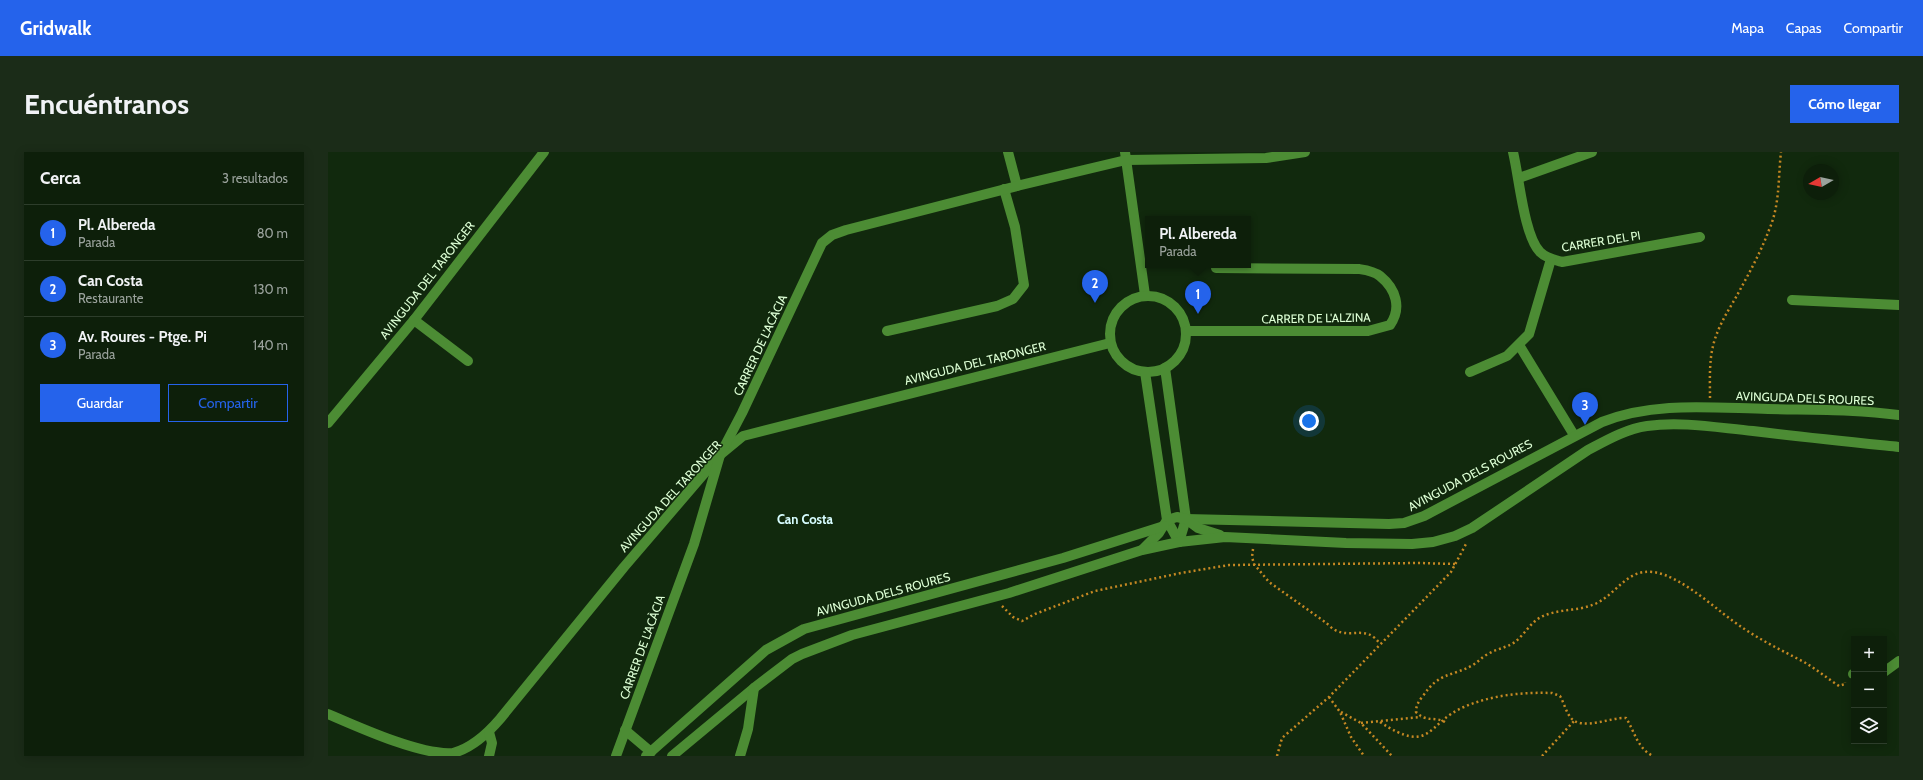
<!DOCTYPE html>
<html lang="es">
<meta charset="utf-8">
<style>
:root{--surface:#0d1f0a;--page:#1b2c18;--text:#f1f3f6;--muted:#9aa29c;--line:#2d3d2b;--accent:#2563eb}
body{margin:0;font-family:Cabin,sans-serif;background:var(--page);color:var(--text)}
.controls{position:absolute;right:12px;bottom:12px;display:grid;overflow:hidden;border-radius:0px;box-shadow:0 2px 10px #0003}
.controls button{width:36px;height:36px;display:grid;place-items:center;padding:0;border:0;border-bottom:1px solid var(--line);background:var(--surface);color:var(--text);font:20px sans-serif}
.compass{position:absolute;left:1475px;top:12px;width:36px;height:36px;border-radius:50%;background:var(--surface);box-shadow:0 2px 10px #0003;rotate:261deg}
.you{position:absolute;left:981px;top:269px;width:14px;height:14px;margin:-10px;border:3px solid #fff;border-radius:50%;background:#1a73e8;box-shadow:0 0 0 6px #1a73e833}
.badge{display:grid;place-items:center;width:26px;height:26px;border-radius:50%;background:var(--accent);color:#fff;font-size:13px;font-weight:700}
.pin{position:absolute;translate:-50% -33px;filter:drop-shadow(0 1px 2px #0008)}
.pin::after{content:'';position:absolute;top:21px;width:14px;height:12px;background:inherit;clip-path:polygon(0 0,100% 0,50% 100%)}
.popup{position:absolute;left:817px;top:64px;width:106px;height:52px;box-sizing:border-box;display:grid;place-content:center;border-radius:0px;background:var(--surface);filter:drop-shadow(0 1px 3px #0005);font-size:13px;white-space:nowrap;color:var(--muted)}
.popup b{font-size:15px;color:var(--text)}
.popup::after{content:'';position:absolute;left:50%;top:100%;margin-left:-8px;border:8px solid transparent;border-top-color:var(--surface)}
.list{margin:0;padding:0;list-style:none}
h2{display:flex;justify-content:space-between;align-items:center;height:52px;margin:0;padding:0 16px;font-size:17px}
h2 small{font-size:13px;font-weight:400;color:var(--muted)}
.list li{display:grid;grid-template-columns:26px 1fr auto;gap:12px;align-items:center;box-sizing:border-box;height:56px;padding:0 16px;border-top:1px solid var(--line)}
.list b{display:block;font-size:15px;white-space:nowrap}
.list p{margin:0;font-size:13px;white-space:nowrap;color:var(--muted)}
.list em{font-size:13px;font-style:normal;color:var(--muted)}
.actions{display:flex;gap:8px;padding:12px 16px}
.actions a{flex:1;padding:9px 0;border:1px solid var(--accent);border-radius:0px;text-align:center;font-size:14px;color:var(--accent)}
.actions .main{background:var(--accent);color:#fff}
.icon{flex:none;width:22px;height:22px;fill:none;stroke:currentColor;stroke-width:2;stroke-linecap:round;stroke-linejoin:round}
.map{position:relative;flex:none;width:1571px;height:604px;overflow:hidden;border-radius:0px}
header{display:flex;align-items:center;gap:24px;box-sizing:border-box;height:56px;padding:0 20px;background:var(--accent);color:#fff}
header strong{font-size:19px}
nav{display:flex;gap:22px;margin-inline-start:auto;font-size:14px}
.intro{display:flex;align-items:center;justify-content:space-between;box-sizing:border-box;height:96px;padding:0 24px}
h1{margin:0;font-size:28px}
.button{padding:10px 18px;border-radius:0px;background:var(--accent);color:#fff;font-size:14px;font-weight:700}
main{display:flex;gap:24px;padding:0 24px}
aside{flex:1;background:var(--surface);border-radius:0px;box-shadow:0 2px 10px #0003}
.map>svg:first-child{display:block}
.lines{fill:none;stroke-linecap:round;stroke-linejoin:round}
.path{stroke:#c58823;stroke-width:2.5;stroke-dasharray:2 3;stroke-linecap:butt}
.minor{stroke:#4c8c34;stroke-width:10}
.labels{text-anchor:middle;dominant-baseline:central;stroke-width:3;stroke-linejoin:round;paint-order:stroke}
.street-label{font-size:12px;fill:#ddffd5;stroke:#11290d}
.neighbourhood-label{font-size:13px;font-weight:bold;fill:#d7fdff;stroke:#11290d}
</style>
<header>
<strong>Gridwalk</strong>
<nav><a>Mapa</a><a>Capas</a><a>Compartir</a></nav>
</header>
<div class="intro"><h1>Encuéntranos</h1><a class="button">Cómo llegar</a></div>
<main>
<aside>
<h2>Cerca<small>3 resultados</small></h2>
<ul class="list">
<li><span class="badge">1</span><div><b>Pl. Albereda</b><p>Parada</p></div><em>80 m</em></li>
<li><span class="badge">2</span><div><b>Can Costa</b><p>Restaurante</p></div><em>130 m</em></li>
<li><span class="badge">3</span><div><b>Av. Roures - Ptge. Pi</b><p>Parada</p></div><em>140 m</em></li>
</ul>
<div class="actions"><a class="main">Guardar</a><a>Compartir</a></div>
</aside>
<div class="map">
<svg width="1571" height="604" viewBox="0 0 1571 604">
<rect width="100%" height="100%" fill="#11290d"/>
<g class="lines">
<g class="path">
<path d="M1382,246C1382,229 1381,210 1385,194C1389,177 1398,162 1407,147C1419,125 1432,102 1441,78C1452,53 1450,27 1453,0"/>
<path d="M925,397L924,405L926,412L941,430L997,470C1000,472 1003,476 1007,478C1024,487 1038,472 1052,492"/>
<polyline points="674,454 685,465 694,469 707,462 767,439 853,421 901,413 1091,411 1127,412"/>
<polyline points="1001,545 1012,560 1023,585 1036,604"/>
<polyline points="1013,560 1033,571 1064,604"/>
<path d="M1052,570C1104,604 1098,571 1136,555C1163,543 1195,540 1224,541L1232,544C1236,551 1238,560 1243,566C1254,579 1283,565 1298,566C1307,580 1309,596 1325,604"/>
<path d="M1117,570C1106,564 1099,571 1088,560C1088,553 1091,549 1095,544C1111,520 1123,525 1145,513C1150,510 1154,505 1160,502C1168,497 1178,496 1187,490C1196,483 1203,470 1213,465C1231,456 1251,460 1269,451C1289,441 1299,417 1325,420C1355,424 1390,460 1415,476C1434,489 1455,499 1476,510C1488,517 1499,526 1511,534L1517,532V530"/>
<polyline points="1033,571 1093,565"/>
<polyline points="949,604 954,586 1001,545 1123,420 1138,392"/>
<polyline points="1214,604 1246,569"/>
</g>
<g class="minor">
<polyline points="680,0 689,34"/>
<polyline points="797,0 817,143"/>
<path d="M1185,0C1191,24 1196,84 1212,100C1218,106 1227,108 1234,110L1372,85"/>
<polyline points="1191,26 1264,0"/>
<circle cx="820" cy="182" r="38"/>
<polyline points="1464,148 1571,153"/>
<polyline points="86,168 140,209"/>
<polyline points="559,179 669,154 685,147 696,133 687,75 676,37"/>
<path d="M859,179H1040L1062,173C1074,156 1068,137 1052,124C1046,119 1038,118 1031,117L888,116"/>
<polyline points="1191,193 1246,283"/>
<polyline points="837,216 858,367 851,390"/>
<polyline points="817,220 839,368 851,390"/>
<polyline points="1142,220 1179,204 1201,182 1223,107"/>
<polyline points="0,271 86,168 216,0"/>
<path d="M858,367L1061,372L1076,371L1096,364L1274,270C1326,249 1385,256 1440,257C1484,258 1528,257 1571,263"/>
<polyline points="815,397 831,381 839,368 849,365 858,367 870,376 892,383"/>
<polyline points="1556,520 1571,509"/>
<polyline points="1525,522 1526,522"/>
<path d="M0,562C30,575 94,604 125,601C144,596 160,581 172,567L296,415L392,303L415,284L782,191"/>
<polyline points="297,578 323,600"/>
<polyline points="161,580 164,591 161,604"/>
<polyline points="288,604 366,392 392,303 414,261 494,91 504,83 518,78 689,34 798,8 938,6 977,0"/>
<polyline points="318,604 438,498 476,477 735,406 836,374"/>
<path d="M344,604L426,536L464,507L474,502L524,483L681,441L814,398L851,390L897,385L1018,391L1084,392L1105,390L1127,384L1144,376L1260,298C1279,288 1298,277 1319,274C1354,269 1391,276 1425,279C1474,285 1523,290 1571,295"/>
<polyline points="412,604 420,577 426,536"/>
</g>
</g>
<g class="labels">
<g class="street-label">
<text transform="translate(1273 89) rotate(-9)">CARRER DEL PI</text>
<text transform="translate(99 128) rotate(-52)">AVINGUDA DEL TARONGER</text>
<text transform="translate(988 166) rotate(-1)">CARRER DE L'ALZINA</text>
<text transform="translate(432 193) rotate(-65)">CARRER DE L'ACÀCIA</text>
<text transform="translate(647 211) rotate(-14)">AVINGUDA DEL TARONGER</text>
<text transform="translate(1477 246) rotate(2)">AVINGUDA DELS ROURES</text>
<text transform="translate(1142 323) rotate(-28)">AVINGUDA DELS ROURES</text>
<text transform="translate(342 344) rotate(-48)">AVINGUDA DEL TARONGER</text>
<text transform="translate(555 442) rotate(-15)">AVINGUDA DELS ROURES</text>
<text transform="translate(314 495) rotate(-70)">CARRER DE L'ACÀCIA</text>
</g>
<g class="neighbourhood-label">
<text x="477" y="367">Can Costa</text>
</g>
</g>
</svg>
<div class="controls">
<button>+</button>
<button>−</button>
<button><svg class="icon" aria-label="layers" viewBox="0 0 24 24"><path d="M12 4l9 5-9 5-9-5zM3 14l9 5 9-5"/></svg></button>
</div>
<svg class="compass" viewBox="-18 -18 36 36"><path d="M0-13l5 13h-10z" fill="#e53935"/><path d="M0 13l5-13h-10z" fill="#9aa29c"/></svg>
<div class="you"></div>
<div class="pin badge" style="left:870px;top:162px">1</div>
<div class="popup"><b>Pl. Albereda</b>Parada</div>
<div class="pin badge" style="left:767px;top:151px">2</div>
<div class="pin badge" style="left:1257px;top:273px">3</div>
</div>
</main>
